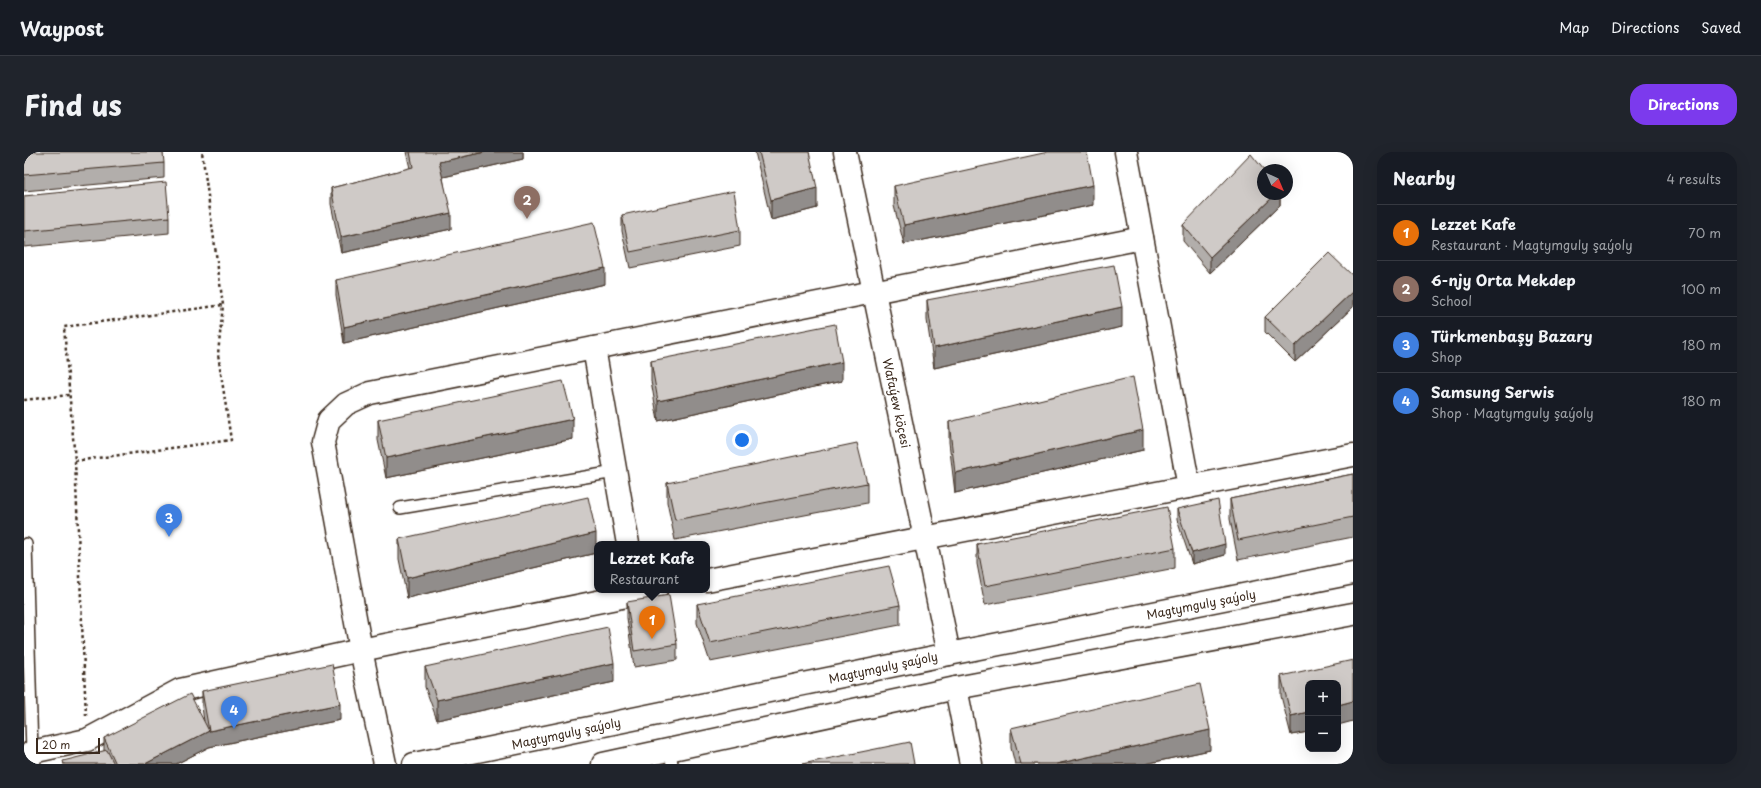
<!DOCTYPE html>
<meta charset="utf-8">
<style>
:root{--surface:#171b24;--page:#20242c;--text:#f1f3f6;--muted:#9ea1a6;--line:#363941;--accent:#7c3aed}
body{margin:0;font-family:"Playpen Sans",sans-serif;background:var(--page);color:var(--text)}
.controls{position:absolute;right:12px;bottom:12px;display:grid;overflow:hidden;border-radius:8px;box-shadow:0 4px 16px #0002}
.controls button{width:36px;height:36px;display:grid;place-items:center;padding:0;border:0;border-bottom:1px solid var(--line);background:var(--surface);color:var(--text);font:20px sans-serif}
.compass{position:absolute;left:1233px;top:12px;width:36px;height:36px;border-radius:50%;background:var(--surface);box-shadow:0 4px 16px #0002;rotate:136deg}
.scale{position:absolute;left:12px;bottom:10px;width:64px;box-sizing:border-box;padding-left:4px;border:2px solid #3b2a1e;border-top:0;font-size:11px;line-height:14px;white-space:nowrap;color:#3b2a1e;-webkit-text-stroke:3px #fff;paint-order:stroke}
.you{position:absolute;left:718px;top:288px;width:14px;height:14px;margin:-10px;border:3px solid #fff;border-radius:50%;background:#1a73e8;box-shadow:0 0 0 6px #1a73e833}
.badge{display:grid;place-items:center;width:26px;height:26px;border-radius:50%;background:var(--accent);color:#fff;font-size:13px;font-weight:700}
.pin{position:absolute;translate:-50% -33px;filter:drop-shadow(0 1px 2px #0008)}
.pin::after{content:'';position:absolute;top:21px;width:14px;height:12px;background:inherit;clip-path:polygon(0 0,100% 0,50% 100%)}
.popup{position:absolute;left:570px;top:389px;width:116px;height:52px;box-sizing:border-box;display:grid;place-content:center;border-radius:8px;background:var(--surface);filter:drop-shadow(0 1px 3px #0005);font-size:13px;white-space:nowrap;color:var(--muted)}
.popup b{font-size:15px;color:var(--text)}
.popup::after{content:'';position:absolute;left:50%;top:100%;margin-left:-8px;border:8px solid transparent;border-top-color:var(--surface)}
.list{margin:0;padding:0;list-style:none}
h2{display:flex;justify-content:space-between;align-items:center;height:52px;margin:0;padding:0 16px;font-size:17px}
h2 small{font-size:13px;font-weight:400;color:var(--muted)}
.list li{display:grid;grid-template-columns:26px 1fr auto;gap:12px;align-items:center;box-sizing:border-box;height:56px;padding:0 16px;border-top:1px solid var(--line)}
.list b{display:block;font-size:15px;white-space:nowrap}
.list p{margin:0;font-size:13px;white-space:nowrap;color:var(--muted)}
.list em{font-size:13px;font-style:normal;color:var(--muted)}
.map{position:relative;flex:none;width:1329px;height:612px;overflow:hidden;border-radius:16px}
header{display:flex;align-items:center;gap:24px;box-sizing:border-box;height:56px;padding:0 20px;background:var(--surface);border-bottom:1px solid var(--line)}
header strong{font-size:19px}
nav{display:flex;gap:22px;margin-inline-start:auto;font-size:14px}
.intro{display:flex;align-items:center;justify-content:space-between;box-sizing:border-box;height:96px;padding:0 24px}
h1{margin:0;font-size:28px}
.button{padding:10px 18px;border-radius:16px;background:var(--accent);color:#fff;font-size:14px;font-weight:700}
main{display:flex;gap:24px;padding:0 24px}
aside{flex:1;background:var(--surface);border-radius:16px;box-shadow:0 4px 16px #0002}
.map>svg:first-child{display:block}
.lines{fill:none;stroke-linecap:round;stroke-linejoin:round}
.lane-casing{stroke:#3b2a1e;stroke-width:14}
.street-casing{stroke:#3b2a1e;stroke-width:25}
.secondary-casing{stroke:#3b2a1e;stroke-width:25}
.path{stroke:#3b2a1e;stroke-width:2.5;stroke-dasharray:3 3;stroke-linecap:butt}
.lane{stroke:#fff;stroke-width:11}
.street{stroke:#fff;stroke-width:22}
.secondary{stroke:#fff;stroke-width:22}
.wall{fill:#b2aeab;stroke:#3b2a1e}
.shaded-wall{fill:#918d8b;stroke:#3b2a1e}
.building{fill:#cfcac7;stroke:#3b2a1e}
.labels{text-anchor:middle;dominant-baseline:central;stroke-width:3;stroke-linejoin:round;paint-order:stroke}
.street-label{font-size:12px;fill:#3b2a1e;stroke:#fff}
</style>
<header>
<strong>Waypost</strong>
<nav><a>Map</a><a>Directions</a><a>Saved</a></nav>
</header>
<div class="intro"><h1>Find us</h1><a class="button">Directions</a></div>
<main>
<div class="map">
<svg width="1329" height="612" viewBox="0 0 1329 612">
<rect width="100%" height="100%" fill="#fff"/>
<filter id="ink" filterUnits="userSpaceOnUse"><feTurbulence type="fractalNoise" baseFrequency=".025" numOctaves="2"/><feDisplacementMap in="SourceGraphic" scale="8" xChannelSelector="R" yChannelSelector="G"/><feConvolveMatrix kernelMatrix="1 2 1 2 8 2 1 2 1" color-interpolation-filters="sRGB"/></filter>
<g filter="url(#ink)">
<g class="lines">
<defs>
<g id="lane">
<polyline points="376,356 591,320"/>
<polyline points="2,392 8,600"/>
<polyline points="646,598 648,612"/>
</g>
<g id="street">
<polyline points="821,0 925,502"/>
<polyline points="1102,0 1165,335"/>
<polyline points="570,196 604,392"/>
<polyline points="683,428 1329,303"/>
<polyline points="932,536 947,612"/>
<polyline points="4,612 8,600 63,588 156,538 337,498 632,438"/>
<polyline points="361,612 337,498 299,290 305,268 322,252 346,241 1118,86"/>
</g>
<g id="secondary">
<polyline points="390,612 925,502 1329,421"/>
<polyline points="579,612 932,536 1329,462"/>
</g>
</defs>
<use href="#lane" class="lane-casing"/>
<use href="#street" class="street-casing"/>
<use href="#secondary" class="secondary-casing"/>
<g class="path">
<polyline points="0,248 45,243"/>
<polyline points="51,309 207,288 194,202 199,153 178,0"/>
<polyline points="62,564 51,309 40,175 199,153"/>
</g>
<use href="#lane" class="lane"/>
<use href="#street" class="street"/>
<use href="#secondary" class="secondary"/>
</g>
<g class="wall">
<polygon points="0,0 140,11 140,26 0,39"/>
<polygon points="382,0 499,0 499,7 419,25 427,77 317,101 307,52 307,36 386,16"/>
<polygon points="731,0 785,0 793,56 747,68"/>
<polygon points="870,34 1069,53 880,92 870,54"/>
<polygon points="1256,42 1256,53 1186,121 1159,89 1159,73"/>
<polygon points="0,44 145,65 145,81 0,95"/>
<polygon points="598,63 716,78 716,94 606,116 598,79"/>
<polygon points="1329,124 1329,155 1271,210 1241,180 1241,165"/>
<polygon points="312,128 581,132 320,191 312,143"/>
<polygon points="903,148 1098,175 910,216 903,168"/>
<polygon points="627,209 818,229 634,269 627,229"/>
<polygon points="354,268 549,287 362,326 354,288"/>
<polygon points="925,270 1119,298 931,341 925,290"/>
<polygon points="1329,322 1329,385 1214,408 1206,367 1206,347"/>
<polygon points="643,331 843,331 843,351 651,388 643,350"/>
<polygon points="1153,357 1201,403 1168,412 1153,368"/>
<polygon points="375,387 572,401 383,446 375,407"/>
<polygon points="953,392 1151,396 1151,416 961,453 953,412"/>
<polygon points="603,450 653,492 653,508 610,515 603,466"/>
<polygon points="673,452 876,453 876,473 686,510 673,471"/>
<polygon points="401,515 590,530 413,568 401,535"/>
<polygon points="1257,524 1284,531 1284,580 1267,583 1257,544"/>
<polygon points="178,539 316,568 185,595 152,612 39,612 80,599 80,586 180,569 178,555"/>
<polygon points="987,576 1186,598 1121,612 991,612 987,596"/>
</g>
<g class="shaded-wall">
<polygon points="461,0 499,0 499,7 415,26 415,10"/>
<polygon points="1069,33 1069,53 880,92 880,73"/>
<polygon points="793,36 793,56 747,68 747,48"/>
<polygon points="1252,42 1256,42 1256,53 1186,121 1186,105"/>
<polygon points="427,61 427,77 317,101 317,85"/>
<polygon points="581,116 581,132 320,191 320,175"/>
<polygon points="1329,139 1329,155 1271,210 1271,194"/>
<polygon points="1098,155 1098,175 910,216 910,196"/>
<polygon points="818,210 818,229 634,269 634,249"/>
<polygon points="549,267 549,287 362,326 362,306"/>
<polygon points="1119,278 1119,298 931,341 931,321"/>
<polygon points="572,381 572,401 383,446 383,426"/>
<polygon points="1201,392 1201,403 1168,412 1168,401"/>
<polygon points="590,511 590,530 413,568 413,548"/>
<polygon points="1329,549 1329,569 1314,573 1314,553"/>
<polygon points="316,552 316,568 185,595 152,612 121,612 185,579"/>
<polygon points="1284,560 1284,580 1267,583 1267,564"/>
<polygon points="1186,578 1186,598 1121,612 1032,612"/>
</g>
<g class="building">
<polygon points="0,0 139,0 140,11 0,23"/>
<polygon points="386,0 461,0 415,10 427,61 317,85 307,36 389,15"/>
<polygon points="735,0 785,0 793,36 747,48"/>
<polygon points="1024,0 1063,0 1069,33 880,73 870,34"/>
<polygon points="1227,2 1240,18 1239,18 1239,42 1252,42 1186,105 1159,73"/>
<polygon points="142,30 145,65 0,79 0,44"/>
<polygon points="710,39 716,78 606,100 598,63"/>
<polygon points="570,70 581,116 320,175 312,128"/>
<polygon points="1305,101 1329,124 1329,139 1271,194 1241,165"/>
<polygon points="1090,113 1098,155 910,196 903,148"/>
<polygon points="811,172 818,210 634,249 627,209"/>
<polygon points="1109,225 1119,278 931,321 925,270"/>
<polygon points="539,229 549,267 362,306 354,268"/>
<polygon points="833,291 843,331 651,368 643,331"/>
<polygon points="1329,322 1329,365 1214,388 1206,347"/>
<polygon points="564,345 572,381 383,426 375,387"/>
<polygon points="1194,348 1201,392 1168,401 1153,357"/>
<polygon points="1143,355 1151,396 961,434 953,392"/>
<polygon points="865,414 876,453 686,491 673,452"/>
<polygon points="645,443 653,492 610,499 603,450"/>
<polygon points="584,475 590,511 413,548 401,515"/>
<polygon points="1329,508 1329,549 1314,553 1314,531 1284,531 1284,560 1267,564 1257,524"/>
<polygon points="308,512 316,552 185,579 121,612 92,612 80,586 166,542 185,579 178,539"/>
<polygon points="1176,532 1186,578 1032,612 997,612 987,576"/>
<polygon points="886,590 890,612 778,612"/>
<polygon points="83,598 90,612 40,612 39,609"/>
</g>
</g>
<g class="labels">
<g class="street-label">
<text transform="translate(873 251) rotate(78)">Wafaýew köçesi</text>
<text transform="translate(1177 452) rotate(-11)">Magtymguly şaýoly</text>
<text transform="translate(859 515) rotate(-12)">Magtymguly şaýoly</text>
<text transform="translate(542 581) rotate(-12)">Magtymguly şaýoly</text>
</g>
</g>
</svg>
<div class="controls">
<button>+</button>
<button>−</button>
</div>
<svg class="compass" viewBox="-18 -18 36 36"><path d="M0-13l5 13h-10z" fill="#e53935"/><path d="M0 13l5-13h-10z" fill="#9ea1a6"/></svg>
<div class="scale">20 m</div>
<div class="you"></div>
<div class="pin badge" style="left:628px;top:487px;background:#e8710a">1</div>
<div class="popup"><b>Lezzet Kafe</b>Restaurant</div>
<div class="pin badge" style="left:503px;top:67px;background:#8d6e63">2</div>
<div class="pin badge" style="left:145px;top:385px;background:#3f7fe0">3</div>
<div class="pin badge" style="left:210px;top:577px;background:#3f7fe0">4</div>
</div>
<aside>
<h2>Nearby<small>4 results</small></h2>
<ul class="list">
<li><span class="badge" style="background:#e8710a">1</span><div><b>Lezzet Kafe</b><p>Restaurant · Magtymguly şaýoly</p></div><em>70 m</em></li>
<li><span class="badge" style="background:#8d6e63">2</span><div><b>6-njy Orta Mekdep</b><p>School</p></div><em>100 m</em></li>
<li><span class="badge" style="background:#3f7fe0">3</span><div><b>Türkmenbaşy Bazary</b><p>Shop</p></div><em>180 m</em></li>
<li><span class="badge" style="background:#3f7fe0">4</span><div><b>Samsung Serwis</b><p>Shop · Magtymguly şaýoly</p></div><em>180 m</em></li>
</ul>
</aside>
</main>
